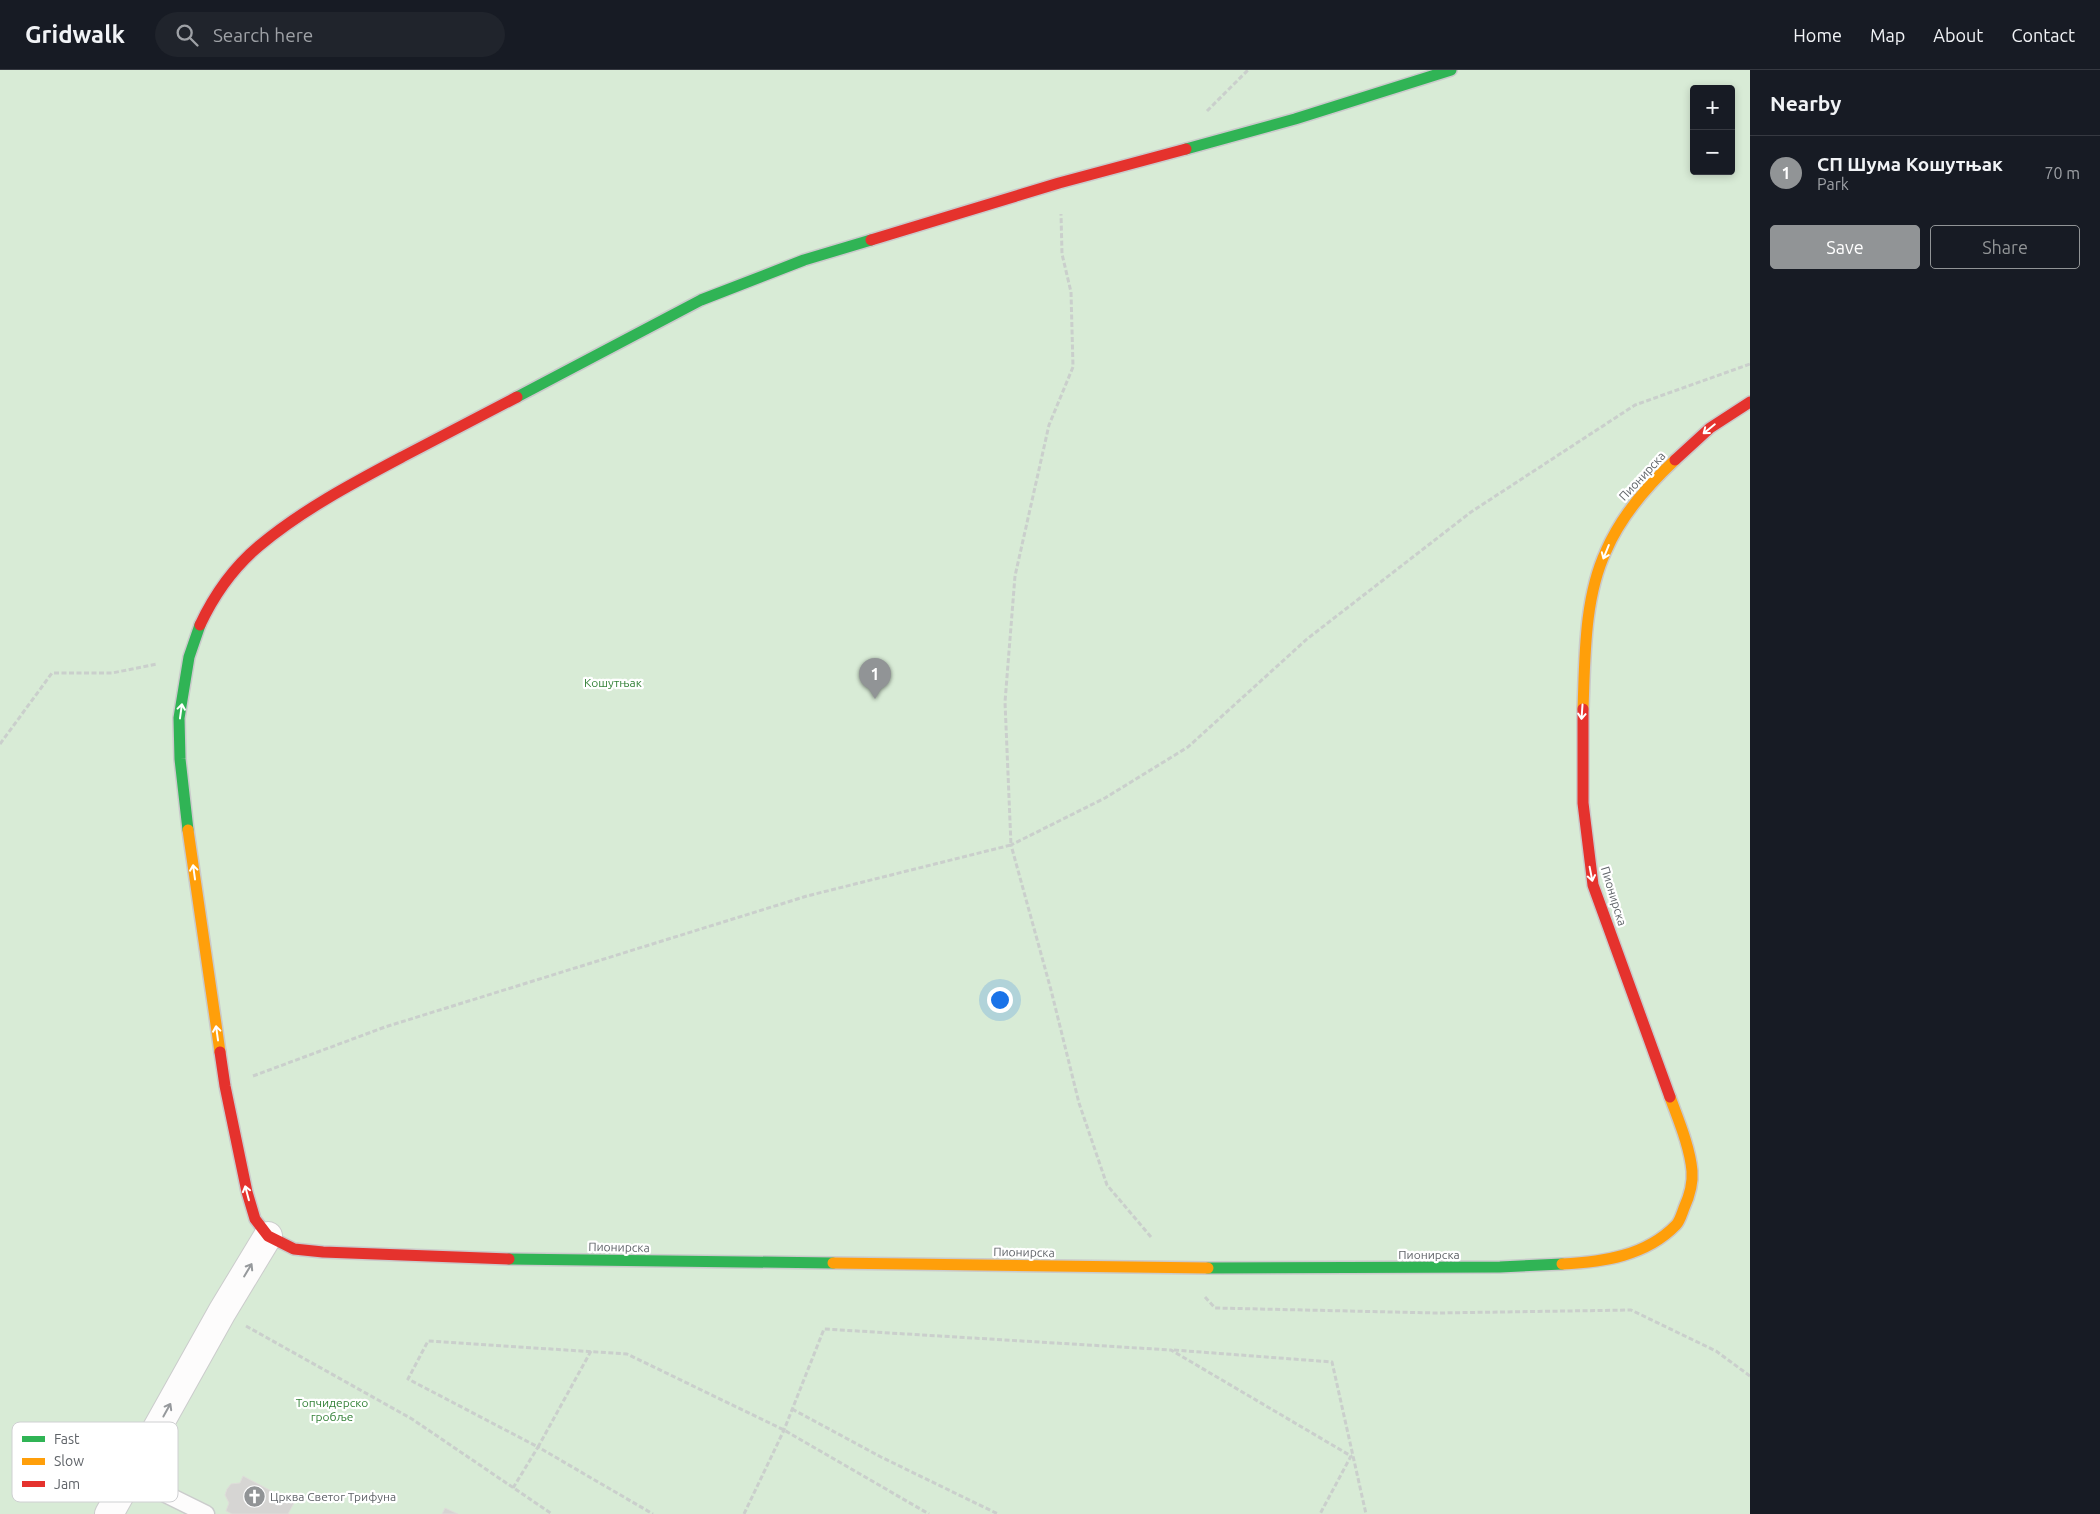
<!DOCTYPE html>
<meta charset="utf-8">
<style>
:root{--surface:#171b24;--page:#20242c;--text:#f1f3f6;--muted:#9ea1a6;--line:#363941;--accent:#919496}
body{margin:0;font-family:Ubuntu,sans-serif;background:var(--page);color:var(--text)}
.controls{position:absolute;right:15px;top:15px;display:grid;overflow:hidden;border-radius:5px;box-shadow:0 2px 8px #0003}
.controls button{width:45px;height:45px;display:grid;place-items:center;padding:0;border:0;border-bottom:1px solid var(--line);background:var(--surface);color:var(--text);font:25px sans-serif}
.you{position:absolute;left:999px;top:929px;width:18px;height:18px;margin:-12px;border:4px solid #fff;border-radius:50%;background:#1a73e8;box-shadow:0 0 0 8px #1a73e833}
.badge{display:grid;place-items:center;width:32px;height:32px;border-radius:50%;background:var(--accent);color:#fff;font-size:16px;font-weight:700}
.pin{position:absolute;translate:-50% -41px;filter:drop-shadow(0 1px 2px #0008)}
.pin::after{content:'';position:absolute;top:26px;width:18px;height:15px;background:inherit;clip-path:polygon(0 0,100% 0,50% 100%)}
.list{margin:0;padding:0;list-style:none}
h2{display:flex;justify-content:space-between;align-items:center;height:65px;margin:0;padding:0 20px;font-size:21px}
h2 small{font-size:16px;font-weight:400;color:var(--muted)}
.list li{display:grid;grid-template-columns:32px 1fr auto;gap:15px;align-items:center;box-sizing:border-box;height:75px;padding:0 20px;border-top:1px solid var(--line)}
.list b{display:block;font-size:19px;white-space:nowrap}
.list p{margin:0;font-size:16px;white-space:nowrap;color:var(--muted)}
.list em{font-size:16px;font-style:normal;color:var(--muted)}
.actions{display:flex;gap:10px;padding:15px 20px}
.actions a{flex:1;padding:11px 0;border:1px solid var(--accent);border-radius:5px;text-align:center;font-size:18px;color:var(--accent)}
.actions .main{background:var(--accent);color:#fff}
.icon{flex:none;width:28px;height:28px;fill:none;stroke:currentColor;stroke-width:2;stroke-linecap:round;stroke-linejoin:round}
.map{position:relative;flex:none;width:1750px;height:1444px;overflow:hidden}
header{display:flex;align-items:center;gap:30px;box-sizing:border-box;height:70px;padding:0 25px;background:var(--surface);border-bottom:1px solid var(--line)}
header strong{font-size:24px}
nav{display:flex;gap:28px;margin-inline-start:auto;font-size:18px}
.search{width:350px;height:45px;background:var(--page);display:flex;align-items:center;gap:12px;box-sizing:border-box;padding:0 18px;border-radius:28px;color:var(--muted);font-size:19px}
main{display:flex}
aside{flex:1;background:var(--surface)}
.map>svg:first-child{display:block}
.green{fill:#d8ebd6;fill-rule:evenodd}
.building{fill:#d6d5d3;stroke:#deddd9}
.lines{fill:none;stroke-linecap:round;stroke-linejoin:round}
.lane-casing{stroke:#cbcccc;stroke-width:19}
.street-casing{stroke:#cbcccc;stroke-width:30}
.fast-casing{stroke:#cacacb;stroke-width:14}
.slow-casing{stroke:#cacacb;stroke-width:14}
.jam-casing{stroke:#cacacb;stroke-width:14}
.path{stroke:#cacfcc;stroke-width:3;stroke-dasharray:5 2.5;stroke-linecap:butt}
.lane{stroke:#fdfcfc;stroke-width:16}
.street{stroke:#fdfcfc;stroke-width:28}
.fast{stroke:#30b455;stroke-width:11}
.slow{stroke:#ff9f0a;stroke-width:11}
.jam{stroke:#e5322d;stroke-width:11}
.oneway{stroke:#fff}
.oneway2{stroke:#96999c}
.labels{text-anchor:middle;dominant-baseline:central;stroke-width:4.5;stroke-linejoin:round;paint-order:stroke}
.street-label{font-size:12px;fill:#5f6368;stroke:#fff}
.park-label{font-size:12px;fill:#348238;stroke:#fff}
.poi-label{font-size:12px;fill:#5f6368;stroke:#fff;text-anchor:start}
.key{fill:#fff;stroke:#cfd0d2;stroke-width:1}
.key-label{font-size:14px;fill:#5f6368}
</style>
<header>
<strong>Gridwalk</strong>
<div class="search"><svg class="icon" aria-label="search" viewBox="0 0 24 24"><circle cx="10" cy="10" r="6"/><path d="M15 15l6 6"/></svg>Search here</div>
<nav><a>Home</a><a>Map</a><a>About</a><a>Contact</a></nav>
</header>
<main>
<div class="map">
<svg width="1750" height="1444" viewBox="0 0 1750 1444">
<rect width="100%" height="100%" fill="#efeeea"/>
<path class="green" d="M0,0H1750V1444H0ZM1694,19H1731V101H1694Z"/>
<g class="building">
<polygon points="243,1406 294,1433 288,1444 232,1444 226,1441 229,1433 225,1425 227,1419 231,1414 240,1413"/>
<polygon points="445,1438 458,1444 442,1444"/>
</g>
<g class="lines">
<defs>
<polyline id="lane" points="129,1406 206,1444"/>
<polyline id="street" points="109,1444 222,1242 268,1166"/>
<g id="fast">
<polyline points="1186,79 1295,49 1451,0"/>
<polyline points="517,327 701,230 804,190 871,170"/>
<polyline points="188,760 180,689 179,648 189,587 200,555"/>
<polyline points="509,1189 833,1193"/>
<polyline points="1208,1198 1500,1197 1562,1194"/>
</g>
<g id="slow">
<path d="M1583,639C1585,588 1584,528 1606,481C1621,446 1647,416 1675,390"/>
<polyline points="188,760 220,982"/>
<polyline points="833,1193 1208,1198"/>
<path d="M1562,1194C1603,1192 1646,1186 1676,1155C1680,1151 1682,1143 1684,1138C1689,1127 1693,1113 1692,1101C1690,1077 1678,1049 1670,1027"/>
</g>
<g id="jam">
<polyline points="871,170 1059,113 1186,79"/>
<polyline points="1675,390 1710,358 1750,332"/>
<path d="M200,555C214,525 234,497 259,476C302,440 353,413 402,387C440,367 478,347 517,327"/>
<polyline points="1583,639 1583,733 1593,815 1670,1027"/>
<polyline points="220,982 225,1016 247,1122 255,1149 268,1166 294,1179 323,1182 509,1189"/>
</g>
</defs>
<use href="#lane" class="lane-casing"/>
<use href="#street" class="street-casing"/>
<use href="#fast" class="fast-casing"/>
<use href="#slow" class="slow-casing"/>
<use href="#jam" class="jam-casing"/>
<g class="path">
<polyline points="1207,41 1248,0"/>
<polyline points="0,674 52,603 112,603 157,594"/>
<polyline points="253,1006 385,957 807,826 1011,775 1005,632 1015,506 1049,355 1073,297 1071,222 1062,184 1061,144"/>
<polyline points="1151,1167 1107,1115 1079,1033 1051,920 1011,775 1105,728 1188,677 1307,569 1471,442 1635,335 1750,294"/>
<polyline points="1205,1227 1215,1238 1437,1243 1631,1240 1716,1281 1750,1306"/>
<polyline points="246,1256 412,1349 552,1444"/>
<polyline points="1174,1280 1332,1292 1366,1444"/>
<polyline points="591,1281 538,1377 408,1309 428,1271 627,1284 784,1360 929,1444"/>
<polyline points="792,1339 881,1387 998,1444"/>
<polyline points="513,1418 538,1377 653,1444"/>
<polyline points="744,1444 784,1360 824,1259 1171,1280 1351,1386 1320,1444"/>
</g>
<use href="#lane" class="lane"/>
<use href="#street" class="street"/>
<use href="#fast" class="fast"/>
<use href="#slow" class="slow"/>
<use href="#jam" class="jam"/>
</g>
<defs><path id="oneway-shaft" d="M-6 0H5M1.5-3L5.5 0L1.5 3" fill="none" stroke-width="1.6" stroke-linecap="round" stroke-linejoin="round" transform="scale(1.25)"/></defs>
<g class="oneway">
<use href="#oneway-shaft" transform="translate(1709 359) rotate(141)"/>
<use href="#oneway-shaft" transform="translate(1606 482) rotate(112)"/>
<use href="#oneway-shaft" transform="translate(181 641) rotate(-82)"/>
<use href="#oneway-shaft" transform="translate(1582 642) rotate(94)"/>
<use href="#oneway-shaft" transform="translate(194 802) rotate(-98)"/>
<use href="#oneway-shaft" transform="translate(1591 804) rotate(79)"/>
<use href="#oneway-shaft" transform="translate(217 963) rotate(-98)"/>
<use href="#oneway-shaft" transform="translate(247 1123) rotate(-105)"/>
</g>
<g class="oneway2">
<use href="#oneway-shaft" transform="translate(248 1200) rotate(-59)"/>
<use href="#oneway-shaft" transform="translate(167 1340) rotate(-61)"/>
</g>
<defs>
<symbol id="church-disc" viewBox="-11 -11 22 22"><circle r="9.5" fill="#919496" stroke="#fff"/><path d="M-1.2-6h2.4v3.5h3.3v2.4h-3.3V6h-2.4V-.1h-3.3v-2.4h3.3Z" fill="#fff"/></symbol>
</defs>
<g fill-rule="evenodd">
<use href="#church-disc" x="242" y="1414" width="25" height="25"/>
</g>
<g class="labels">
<g class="street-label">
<text transform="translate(1642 406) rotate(-47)">Пионирска</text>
<text transform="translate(1614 826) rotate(73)">Пионирска</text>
<text transform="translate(619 1177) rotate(1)">Пионирска</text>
<text transform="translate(1024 1182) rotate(1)">Пионирска</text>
<text x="1429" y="1184">Пионирска</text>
</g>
<g class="park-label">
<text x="613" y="612">Кошутњак</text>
<text x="332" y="1332">Топчидерско<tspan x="332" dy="14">гробље</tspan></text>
</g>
<g class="poi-label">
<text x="270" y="1426">Црква Светог Трифуна</text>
</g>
</g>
<rect x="12" y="1352" width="166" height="80" rx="8" class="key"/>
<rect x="22" y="1366" width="23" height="6" fill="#30b455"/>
<rect x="22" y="1388" width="23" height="7" fill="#ff9f0a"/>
<rect x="22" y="1411" width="23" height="6" fill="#e5322d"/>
<g class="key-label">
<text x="54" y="1374">Fast</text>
<text x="54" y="1396">Slow</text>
<text x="54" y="1419">Jam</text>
</g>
</svg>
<div class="controls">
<button>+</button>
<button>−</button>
</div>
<div class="you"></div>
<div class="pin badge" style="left:875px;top:629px">1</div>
</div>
<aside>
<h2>Nearby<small></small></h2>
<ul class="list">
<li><span class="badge">1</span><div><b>СП Шума Кошутњак</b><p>Park</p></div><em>70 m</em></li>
</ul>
<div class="actions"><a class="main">Save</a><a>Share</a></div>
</aside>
</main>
